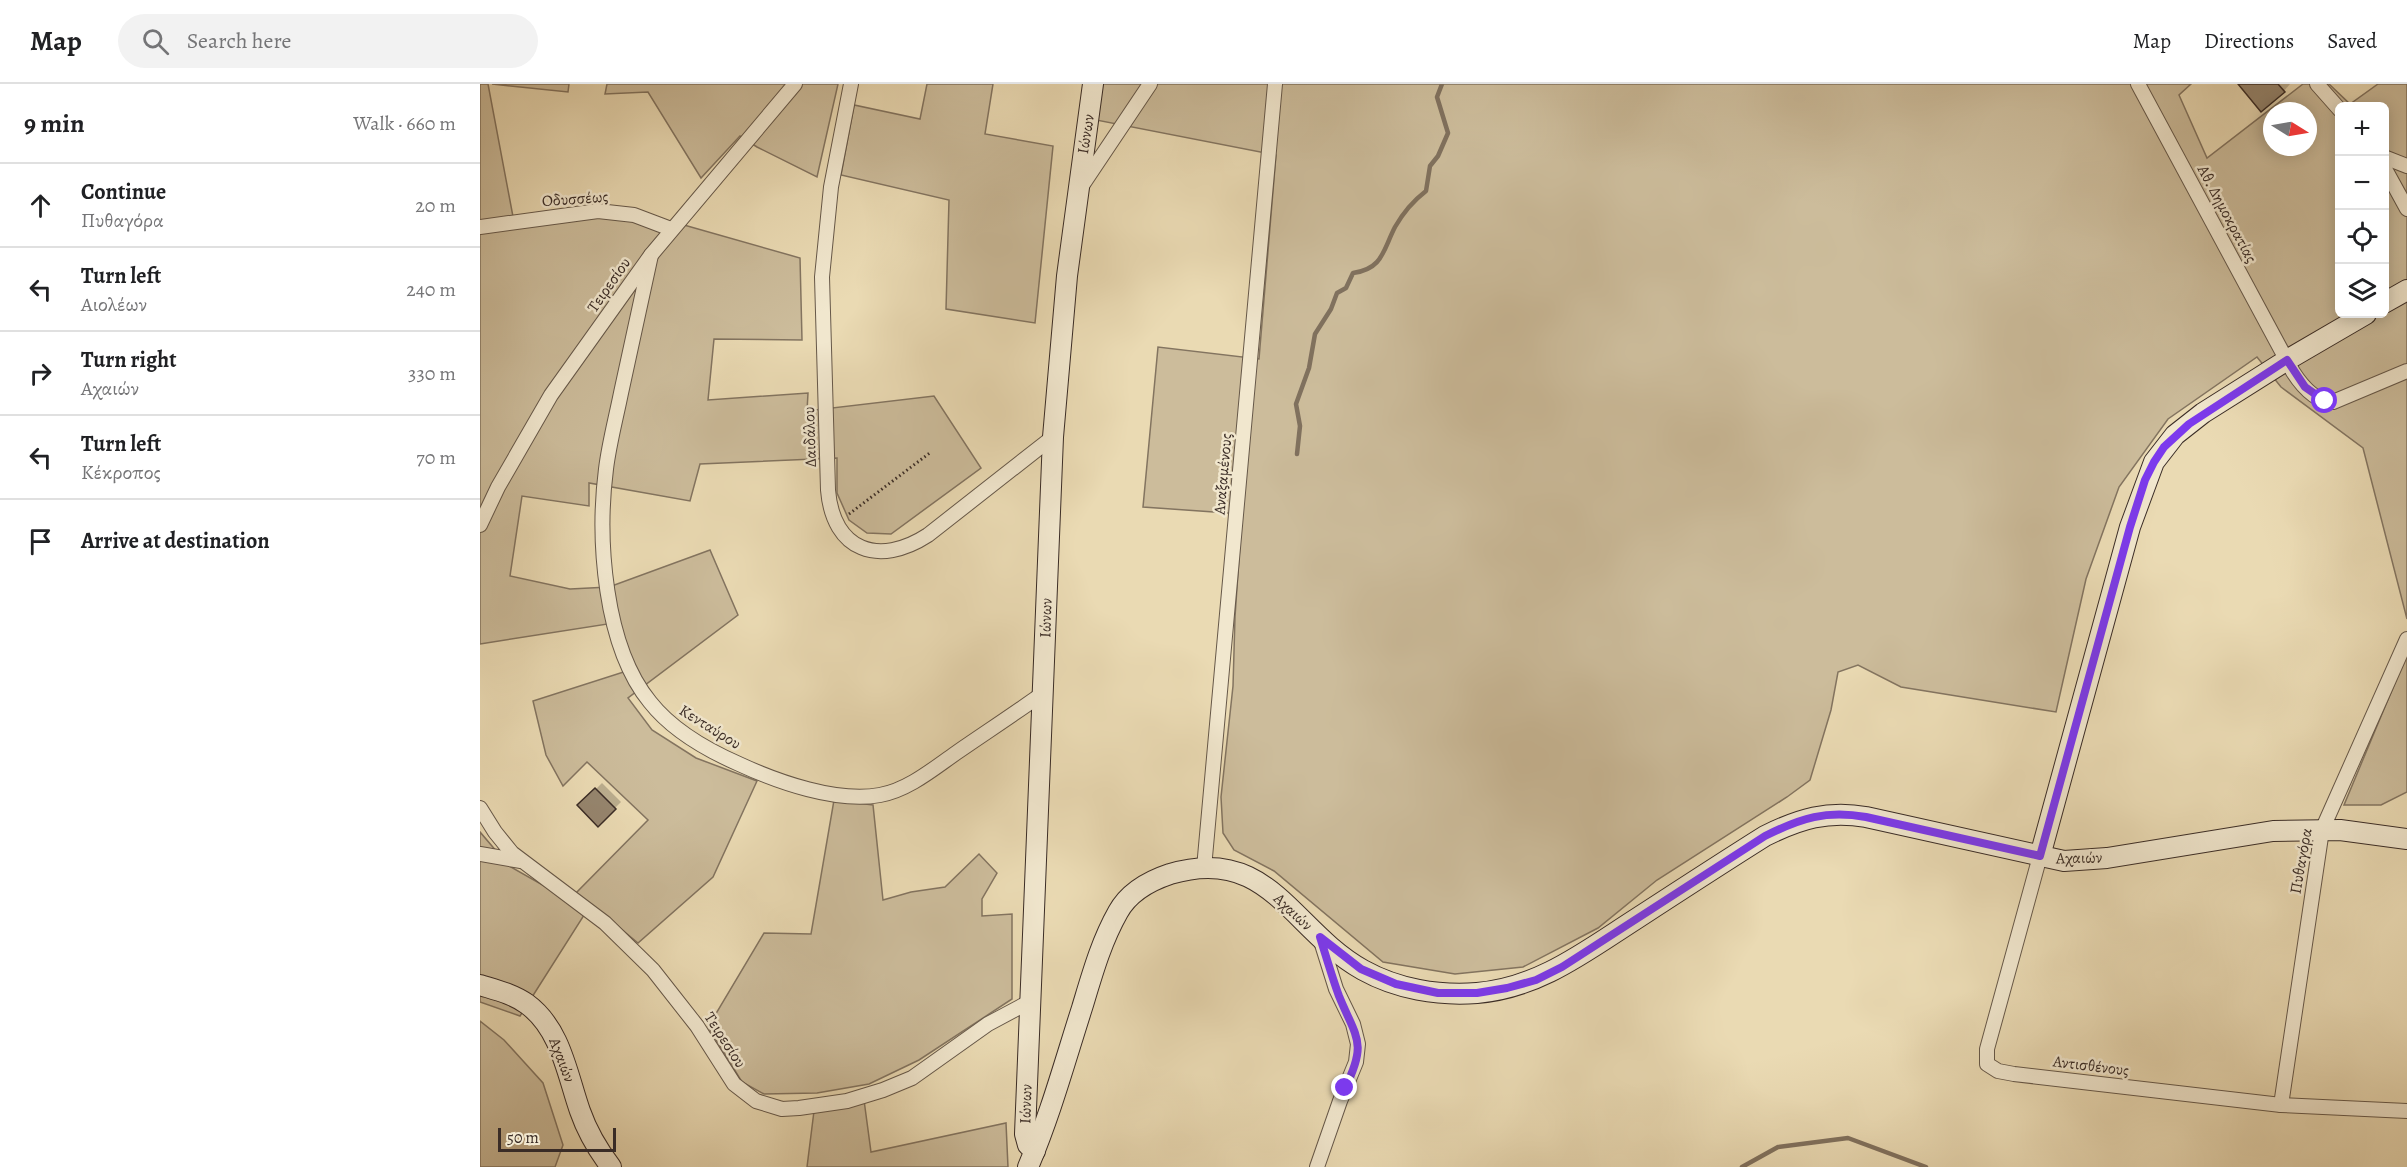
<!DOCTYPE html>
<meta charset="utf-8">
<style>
:root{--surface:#fff;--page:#f2f2f2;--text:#202124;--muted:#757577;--line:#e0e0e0}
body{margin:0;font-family:Alegreya,serif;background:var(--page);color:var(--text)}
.controls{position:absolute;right:18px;top:18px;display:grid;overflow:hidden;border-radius:9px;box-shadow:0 3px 15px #0003}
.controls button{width:54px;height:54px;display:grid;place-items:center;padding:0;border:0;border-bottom:2px solid var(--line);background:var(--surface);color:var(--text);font:30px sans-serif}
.compass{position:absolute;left:1783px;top:18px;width:54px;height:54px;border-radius:50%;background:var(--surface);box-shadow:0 3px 15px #0003;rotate:101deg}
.scale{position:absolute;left:18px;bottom:15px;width:118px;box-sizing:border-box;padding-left:6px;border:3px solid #3a2c26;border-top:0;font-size:16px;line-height:21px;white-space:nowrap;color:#3a2c26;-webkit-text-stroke:4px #f1e7ce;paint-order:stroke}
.stop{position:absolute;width:18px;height:18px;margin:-14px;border:4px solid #7c3aed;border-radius:50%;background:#fff}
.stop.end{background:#7c3aed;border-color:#fff;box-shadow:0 2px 6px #0008}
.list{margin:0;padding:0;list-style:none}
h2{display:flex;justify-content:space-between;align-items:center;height:78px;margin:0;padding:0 24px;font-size:26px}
h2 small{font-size:20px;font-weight:400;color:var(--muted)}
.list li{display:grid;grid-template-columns:39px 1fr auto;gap:18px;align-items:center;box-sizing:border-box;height:84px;padding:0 24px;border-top:2px solid var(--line)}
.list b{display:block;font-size:22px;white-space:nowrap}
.list p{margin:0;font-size:20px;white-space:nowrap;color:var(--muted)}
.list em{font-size:20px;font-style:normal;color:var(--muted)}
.icon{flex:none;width:33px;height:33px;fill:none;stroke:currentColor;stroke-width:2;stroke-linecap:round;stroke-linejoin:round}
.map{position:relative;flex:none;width:1927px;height:1083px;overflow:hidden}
header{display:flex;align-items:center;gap:36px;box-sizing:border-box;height:84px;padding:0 30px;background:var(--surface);border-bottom:2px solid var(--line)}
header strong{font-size:28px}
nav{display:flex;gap:33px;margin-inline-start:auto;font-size:21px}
.search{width:420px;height:54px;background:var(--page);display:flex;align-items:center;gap:15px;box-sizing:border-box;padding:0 21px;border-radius:33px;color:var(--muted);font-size:22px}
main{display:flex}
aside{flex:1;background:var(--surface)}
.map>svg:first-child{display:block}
.green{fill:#ccbc9b;stroke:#837460;stroke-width:1.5;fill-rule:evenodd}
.shadow{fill:#0003}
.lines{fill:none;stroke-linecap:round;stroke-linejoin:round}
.stream{stroke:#80715e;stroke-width:4.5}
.building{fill:#96866f;stroke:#3a2c26;stroke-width:1.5}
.street-casing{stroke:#665849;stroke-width:16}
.secondary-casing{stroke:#3a2c26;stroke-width:22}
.path{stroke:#3a2c26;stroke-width:3;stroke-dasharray:1.5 3;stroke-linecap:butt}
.street{stroke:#f1e7ce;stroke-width:14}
.secondary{stroke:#f1e7ce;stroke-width:20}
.route{stroke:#7c3aed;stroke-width:8}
.labels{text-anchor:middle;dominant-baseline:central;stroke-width:5;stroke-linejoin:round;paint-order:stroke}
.street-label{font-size:16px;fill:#3a2c26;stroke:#f1e7ce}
</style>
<header>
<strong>Map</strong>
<div class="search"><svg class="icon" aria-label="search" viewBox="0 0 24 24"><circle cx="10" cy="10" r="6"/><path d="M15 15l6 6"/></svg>Search here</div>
<nav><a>Map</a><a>Directions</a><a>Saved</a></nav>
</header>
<main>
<aside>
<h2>9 min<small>Walk · 660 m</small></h2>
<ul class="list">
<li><svg class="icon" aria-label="ahead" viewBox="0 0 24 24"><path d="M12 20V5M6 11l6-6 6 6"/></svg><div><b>Continue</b><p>Πυθαγόρα</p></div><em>20 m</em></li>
<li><svg class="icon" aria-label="left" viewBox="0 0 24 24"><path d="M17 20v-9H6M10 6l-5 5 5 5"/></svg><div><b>Turn left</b><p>Αιολέων</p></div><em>240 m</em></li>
<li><svg class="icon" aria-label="right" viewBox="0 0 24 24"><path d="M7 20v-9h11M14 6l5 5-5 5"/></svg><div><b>Turn right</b><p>Αχαιών</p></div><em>330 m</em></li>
<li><svg class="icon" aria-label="left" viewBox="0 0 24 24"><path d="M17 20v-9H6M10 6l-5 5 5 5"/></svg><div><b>Turn left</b><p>Κέκροπος</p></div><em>70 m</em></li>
<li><svg class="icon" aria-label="arrive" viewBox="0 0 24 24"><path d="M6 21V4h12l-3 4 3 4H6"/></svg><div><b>Arrive at destination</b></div></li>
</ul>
</aside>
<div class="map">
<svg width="1927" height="1083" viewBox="0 0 1927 1083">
<rect width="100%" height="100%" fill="#eadab3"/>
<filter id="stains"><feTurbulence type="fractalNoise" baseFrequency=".00333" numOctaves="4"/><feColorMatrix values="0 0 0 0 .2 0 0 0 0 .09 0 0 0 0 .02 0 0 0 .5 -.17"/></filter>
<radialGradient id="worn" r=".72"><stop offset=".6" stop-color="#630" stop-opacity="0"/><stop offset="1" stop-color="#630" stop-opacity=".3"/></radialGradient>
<g class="green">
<polygon points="0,0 8,0 34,138 127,133 204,141 320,174 322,256 234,255 228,316 328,309 327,327 454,312 501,384 411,450 387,449 369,436 357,409 357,374 220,380 210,417 109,399 109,422 42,412 30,492 90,505 129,503 230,466 258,531 148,614 172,646 216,674 277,697 233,793 158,859 111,820 40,932 0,918 0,748 29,782 89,816 168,736 107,678 83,702 66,671 53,617 153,585 140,538 0,560"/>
<polygon points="12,0 89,0 88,8"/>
<polygon points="127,0 358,0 337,93 277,63 260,52 221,94 168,8 125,10"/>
<polygon points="447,0 513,0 505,50 573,62 555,239 466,225 469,116 361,91 374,21 440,35"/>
<path d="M619,0H1711L1699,11L1727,74L1823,0H1849L1870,20L1898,0H1927V535L1883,364L1801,303L1777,273L1688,335L1639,403L1606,495L1576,628L1421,603L1378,581L1358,588L1351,626L1330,696L1307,713L1177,796L1118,844L1043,883L975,890L903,878L794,787L754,766L743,749L741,713L753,602L755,533L762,430L663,423L678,263L779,275L796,71L616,36ZM1860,22H1904V230H1860ZM1792,27H1828V63H1792Z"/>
<polygon points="1927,570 1927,708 1901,721 1864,721"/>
<polygon points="354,716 393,721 403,816 431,808 465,803 499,770 517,789 502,815 502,832 532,830 532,915 439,976 389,1000 337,1009 284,1010 262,998 228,943 284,849 331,850"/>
<polygon points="0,937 24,956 63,999 83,1061 75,1083 0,1083"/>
<polygon points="384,1016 391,1068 526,1039 528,1083 327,1083 334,1027"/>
</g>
<g class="shadow">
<polygon points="1760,0 1810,0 1804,7"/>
<polygon points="122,699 141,718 118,741 100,721"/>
</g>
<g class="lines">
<g class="stream">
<path d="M817,370L820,342L816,320L829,284L835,250L851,225L857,209L866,204L873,189C903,185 903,166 915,143C923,129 933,117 946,107L950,82L958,72L968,49L957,13L962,0"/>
<polyline points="1262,1083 1298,1063 1368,1054 1446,1083"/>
</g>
</g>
<g class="building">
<polygon points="1758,0 1798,0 1805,8 1781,28"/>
<polygon points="115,704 136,725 118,743 97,721"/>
</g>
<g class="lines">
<defs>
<g id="street">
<path d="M371,0L351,103L342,193L348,406C353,467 399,483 448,451L573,353"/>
<path d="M1658,0L1813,288C1822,302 1836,318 1853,318L1927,287"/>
<polyline points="1837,0 1860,26"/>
<polyline points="1904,73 1927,82"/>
<polyline points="1904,83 1927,125"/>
<polyline points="601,103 670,0"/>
<polyline points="0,143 118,127 154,131 191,145"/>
<path d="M171,171C161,217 151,263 141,309C136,334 129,360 126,385C117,455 124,562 170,618C192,646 227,666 259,680C298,698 357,719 400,711C428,706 453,685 476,669C505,649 534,630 562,610"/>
<polyline points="0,441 18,403 71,311 171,171 315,0"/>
<polyline points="0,724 15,748 32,769 125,839 173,886 217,942 254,1000 276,1017 302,1025 319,1024 367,1017 403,1006 432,994 508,940 551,917"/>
<polyline points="0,770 41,777"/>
<polyline points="1560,772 1507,965 1507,980 1518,987 1534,990 1801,1021 1927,1027"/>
<polyline points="724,784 795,0"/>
<polyline points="1801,1021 1842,746 1927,555"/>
<polyline points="837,1083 860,1017 876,978 878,960 873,940 856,905 840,854"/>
</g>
<g id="secondary">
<polyline points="1904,219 1927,206"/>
<polyline points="1560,772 1650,443 1674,378 1695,351 1723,329 1807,276 1886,230"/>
<path d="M0,901C16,906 33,910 47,920C81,945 87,990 100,1027C107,1047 118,1066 131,1083"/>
<polyline points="555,1067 548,1061 545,1050 573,353 587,192 613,0"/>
<path d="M548,1083C570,1032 585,977 602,924C612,891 621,858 638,828C649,808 669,797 690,790C789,760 811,846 883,886C917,905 958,912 997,909C1059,904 1106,867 1156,835C1199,807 1242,779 1285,752C1319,735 1348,726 1386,733L1584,777L1627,774L1793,747L1860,746L1927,755"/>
</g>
</defs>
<use href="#street" class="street-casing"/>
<use href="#secondary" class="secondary-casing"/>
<polyline class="path" points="369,430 451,368"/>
<use href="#street" class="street"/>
<use href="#secondary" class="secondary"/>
</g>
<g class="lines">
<path class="route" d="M865,1004C888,958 876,954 859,912C852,893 846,872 840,853L881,885L916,900L958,909H997L1027,904L1056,896L1082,883L1285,752C1321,734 1346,726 1386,733L1560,772L1650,443L1665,396L1674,378L1684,363L1709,340L1807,276L1825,303L1845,317"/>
</g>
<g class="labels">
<g class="street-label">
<text transform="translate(606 50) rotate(-81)">Ιώνων</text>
<text transform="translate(95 115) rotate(-4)">Οδυσσέως</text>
<text transform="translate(1747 130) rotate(62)">Αθ. Δημοκρατίας</text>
<text transform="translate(129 201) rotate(-55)">Τειρεσίου</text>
<text transform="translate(330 353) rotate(-92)">Δαιδάλου</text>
<text transform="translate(743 390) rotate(-85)">Αναξαμένους</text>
<text transform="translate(566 534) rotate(-88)">Ιώνων</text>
<text transform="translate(230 643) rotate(32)">Κενταύρου</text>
<text transform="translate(1599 774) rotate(-1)">Αχαιών</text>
<text transform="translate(1821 777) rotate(-80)">Πυθαγόρα</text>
<text transform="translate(813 828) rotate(43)">Αχαιών</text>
<text transform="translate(245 956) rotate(57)">Τειρεσίου</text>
<text transform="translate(82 976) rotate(69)">Αχαιών</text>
<text transform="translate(1611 982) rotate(7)">Αντισθένους</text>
<text transform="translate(546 1020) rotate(-88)">Ιώνων</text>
</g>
</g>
<rect width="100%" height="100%" filter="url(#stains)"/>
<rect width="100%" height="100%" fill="url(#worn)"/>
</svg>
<div class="controls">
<button>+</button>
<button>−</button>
<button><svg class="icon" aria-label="locate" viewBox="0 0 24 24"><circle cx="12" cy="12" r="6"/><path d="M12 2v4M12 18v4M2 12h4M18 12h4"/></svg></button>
<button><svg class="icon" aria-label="layers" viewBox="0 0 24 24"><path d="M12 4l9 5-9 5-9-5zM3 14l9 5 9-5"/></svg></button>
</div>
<svg class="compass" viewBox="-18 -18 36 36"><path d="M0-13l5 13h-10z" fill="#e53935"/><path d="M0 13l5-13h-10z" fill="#757577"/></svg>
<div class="scale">50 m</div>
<div class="stop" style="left:1845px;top:317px"></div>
<div class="stop end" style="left:865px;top:1004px"></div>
</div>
</main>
